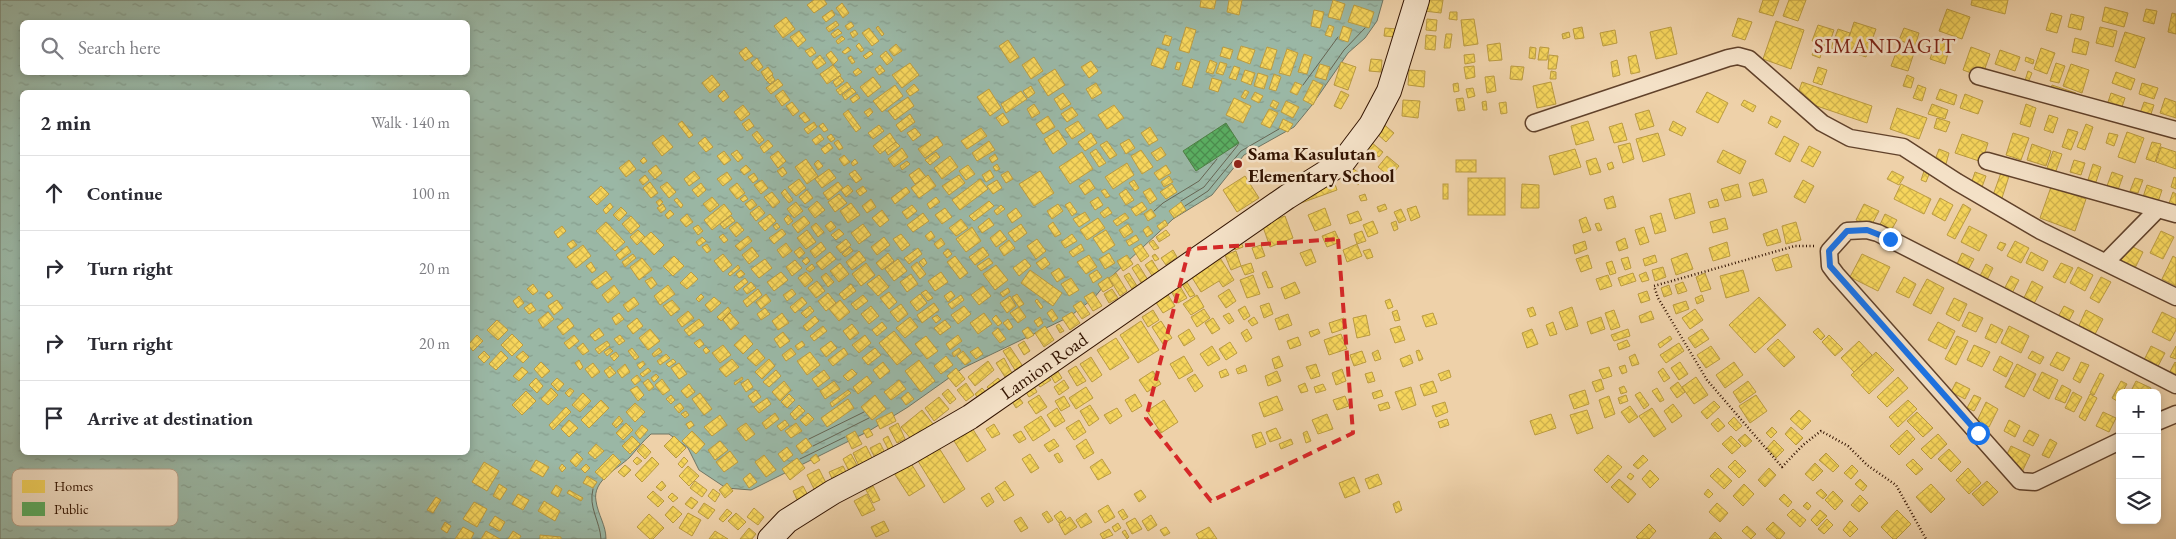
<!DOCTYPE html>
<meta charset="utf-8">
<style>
:root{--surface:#fff;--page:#f2f2f3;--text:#2b2b33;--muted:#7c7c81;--line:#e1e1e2}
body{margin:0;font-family:"EB Garamond",serif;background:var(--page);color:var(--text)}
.controls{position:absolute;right:15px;bottom:15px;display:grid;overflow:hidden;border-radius:8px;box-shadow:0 2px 8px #0003}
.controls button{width:45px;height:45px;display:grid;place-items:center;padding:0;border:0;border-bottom:1px solid var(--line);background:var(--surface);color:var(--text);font:25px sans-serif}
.stop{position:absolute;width:15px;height:15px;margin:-11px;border:4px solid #1a73e8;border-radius:50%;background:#fff}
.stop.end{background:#1a73e8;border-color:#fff;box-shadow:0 1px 5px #0008}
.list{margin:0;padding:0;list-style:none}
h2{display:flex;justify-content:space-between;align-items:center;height:65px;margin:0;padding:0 20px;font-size:21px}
h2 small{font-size:16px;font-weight:400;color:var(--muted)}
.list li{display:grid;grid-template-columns:32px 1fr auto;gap:15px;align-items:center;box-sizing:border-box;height:75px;padding:0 20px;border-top:1px solid var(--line)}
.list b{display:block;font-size:19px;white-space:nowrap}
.list em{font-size:16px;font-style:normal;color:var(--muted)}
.icon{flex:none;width:28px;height:28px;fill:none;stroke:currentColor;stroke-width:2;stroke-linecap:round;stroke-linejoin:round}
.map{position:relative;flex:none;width:2176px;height:539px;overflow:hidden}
.search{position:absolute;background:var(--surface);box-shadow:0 2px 8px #0003;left:20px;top:20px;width:450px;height:55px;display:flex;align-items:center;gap:12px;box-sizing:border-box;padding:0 18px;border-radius:8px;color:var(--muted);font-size:19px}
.panel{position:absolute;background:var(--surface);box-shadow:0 2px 8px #0003;left:20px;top:90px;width:450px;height:365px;border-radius:8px}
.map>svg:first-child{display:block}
.water{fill:url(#water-ripples);stroke:#707563;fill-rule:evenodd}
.homes{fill:url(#homes-cross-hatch);stroke:#bb9b41}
.public{fill:url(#public-cross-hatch);stroke:#4e8044}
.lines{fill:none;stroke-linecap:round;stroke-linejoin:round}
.shore{stroke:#666553;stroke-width:1}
.street-casing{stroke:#61422b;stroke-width:19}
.secondary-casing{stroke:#321301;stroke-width:26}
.path{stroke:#321301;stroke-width:2.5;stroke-dasharray:1 2.5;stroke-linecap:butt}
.street{stroke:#f4e1c7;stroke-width:16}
.secondary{stroke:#f4e1c7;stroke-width:24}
.route{stroke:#1a73e8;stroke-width:6}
.marked{fill:none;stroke:#d62828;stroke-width:4;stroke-dasharray:10 6;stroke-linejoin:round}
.poi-dot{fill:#8f2418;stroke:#f4e1c7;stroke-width:2}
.labels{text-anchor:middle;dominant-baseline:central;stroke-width:5;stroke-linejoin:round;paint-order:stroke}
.poi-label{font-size:19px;font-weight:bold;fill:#321301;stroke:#f4e1c7;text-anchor:start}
.street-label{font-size:19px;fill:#321301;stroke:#f4e1c7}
.quarter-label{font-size:21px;letter-spacing:1px;fill:#7a1f14;stroke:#f4e1c7}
.key{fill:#f4e1c7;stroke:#baa38c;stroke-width:1}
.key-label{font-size:14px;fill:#321301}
</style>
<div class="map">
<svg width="2176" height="539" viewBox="0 0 2176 539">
<defs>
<pattern id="water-ripples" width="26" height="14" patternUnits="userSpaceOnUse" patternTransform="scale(1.25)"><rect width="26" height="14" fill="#9ab7a5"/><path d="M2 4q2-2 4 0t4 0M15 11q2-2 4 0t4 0" fill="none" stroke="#859c8c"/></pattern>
<pattern id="homes-cross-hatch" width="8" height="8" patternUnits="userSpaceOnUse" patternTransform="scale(1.25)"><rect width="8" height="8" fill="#f6d55c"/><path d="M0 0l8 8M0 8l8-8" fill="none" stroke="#d3b64e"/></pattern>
<pattern id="public-cross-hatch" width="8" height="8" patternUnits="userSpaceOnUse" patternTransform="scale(1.25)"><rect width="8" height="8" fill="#5aae61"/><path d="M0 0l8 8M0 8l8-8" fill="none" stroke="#4b8c4e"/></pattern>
</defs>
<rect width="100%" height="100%" fill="#eed1a9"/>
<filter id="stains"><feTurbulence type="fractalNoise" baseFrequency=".004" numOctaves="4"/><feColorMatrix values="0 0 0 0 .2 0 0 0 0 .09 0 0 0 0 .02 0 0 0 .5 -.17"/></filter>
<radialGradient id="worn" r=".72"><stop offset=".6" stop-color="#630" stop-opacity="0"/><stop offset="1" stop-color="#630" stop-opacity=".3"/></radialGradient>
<path class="water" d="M0,0H1383L1377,21L1365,38L1348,53L1312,105L1294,127L1244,155L1212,195L1173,219L1112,276L1094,298L1069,317L963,368L908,407L869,431L751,490L726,488L699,470L688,448L669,434H651C643,441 637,449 630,457C618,469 592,480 596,501C598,515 606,525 606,539H0ZM22,22H468V72H22ZM22,92H468V452H22Z"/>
<g class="homes">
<polygon points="814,0 824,0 827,4 814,13 807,5"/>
<polygon points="1201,0 1216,0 1214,9 1200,7"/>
<polygon points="1229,0 1242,0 1239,15 1227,12"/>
<polygon points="1333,0 1345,4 1340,20 1328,17"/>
<polygon points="1425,0 1443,0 1441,13 1424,11"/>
<polygon points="1763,0 1779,0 1773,16 1759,12"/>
<polygon points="1789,0 1806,0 1798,21 1783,16"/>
<polygon points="1972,0 2008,0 2005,14 1971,5"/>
<polygon points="842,3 849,13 843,18 836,8"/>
<polygon points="1354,5 1374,12 1369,28 1348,22"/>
<polygon points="2105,7 2128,13 2124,27 2102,21"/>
<polygon points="1947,9 1970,17 1962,39 1939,31"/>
<polygon points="2146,9 2157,11 2154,24 2143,21"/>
<polygon points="832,10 835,15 826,22 822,17"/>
<polygon points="1314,10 1324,12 1320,28 1311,26"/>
<polygon points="1450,12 1457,12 1457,20 1449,19"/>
<polygon points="2051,13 2062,16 2057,33 2046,30"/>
<polygon points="2172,13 2176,14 2176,34 2168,32"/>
<polygon points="2071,14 2084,17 2081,30 2068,27"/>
<polygon points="786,17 795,29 783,38 774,26"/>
<polygon points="1738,18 1752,22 1745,40 1732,36"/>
<polygon points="1427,19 1437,20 1436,31 1426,30"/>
<polygon points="1474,19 1478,44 1464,46 1461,20"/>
<polygon points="836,21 839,25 829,32 826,28"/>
<polygon points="1776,21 1804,30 1791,69 1763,59"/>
<polygon points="851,22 854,26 848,30 845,26"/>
<polygon points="1854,22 1876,29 1866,57 1845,50"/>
<polygon points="1329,25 1334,27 1331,37 1325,35"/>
<polygon points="1818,25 1834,30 1828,47 1812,41"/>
<polygon points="878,26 884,34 882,36 876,28"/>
<polygon points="1343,26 1352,29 1348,42 1339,39"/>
<polygon points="1186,27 1196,30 1189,53 1179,50"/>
<polygon points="1582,27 1584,38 1575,39 1573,29"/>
<polygon points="1671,27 1677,54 1656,59 1650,32"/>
<polygon points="2100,27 2117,31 2113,47 2096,43"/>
<polygon points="869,28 879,41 872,46 862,33"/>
<polygon points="1385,28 1397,29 1396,37 1384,36"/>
<polygon points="1904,28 1919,33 1915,46 1899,40"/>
<polygon points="838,29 842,33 834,38 831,34"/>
<polygon points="1838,29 1850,33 1843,52 1831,48"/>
<polygon points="855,30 858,34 853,38 850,33"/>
<polygon points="1615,30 1617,43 1603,46 1600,33"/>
<polygon points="799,31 806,40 798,47 790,37"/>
<polygon points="1569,32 1570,37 1563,39 1562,34"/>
<polygon points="2125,32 2145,38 2135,68 2115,61"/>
<polygon points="1446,34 1452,34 1450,48 1444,48"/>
<polygon points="1165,35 1172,37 1169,46 1162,44"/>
<polygon points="1426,35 1436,36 1435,50 1425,49"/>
<polygon points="842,36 845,39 838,44 836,41"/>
<polygon points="2075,38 2089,42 2086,55 2072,52"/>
<polygon points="1937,39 1951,44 1945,64 1930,59"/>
<polygon points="1008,40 1019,57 1010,63 999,46"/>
<polygon points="859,43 864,50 861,52 856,46"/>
<polygon points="1500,43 1502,60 1489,61 1487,45"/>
<polygon points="896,44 902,51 894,56 889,50"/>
<polygon points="1899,45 1915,50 1908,71 1891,66"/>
<polygon points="1241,46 1255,50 1250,64 1237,59"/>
<polygon points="746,47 753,56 745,61 739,53"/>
<polygon points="812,47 816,53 810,57 805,51"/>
<polygon points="848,47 851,50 845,54 842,52"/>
<polygon points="1223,47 1233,50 1230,59 1220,56"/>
<polygon points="1267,47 1277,50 1271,70 1260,67"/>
<polygon points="1530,47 1536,48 1535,59 1529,58"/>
<polygon points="1540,47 1549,48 1547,60 1538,60"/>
<polygon points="1971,47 1990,54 1982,77 1963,70"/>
<polygon points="1157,48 1169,52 1163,69 1151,65"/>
<polygon points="2041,48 2055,53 2047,74 2034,69"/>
<polygon points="1287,49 1298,53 1290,76 1279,73"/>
<polygon points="2000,50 2020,57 2015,71 1995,64"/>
<polygon points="831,51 838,60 833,65 826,55"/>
<polygon points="870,51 873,54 866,59 863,56"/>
<polygon points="886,51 893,60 887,65 880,56"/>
<polygon points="1814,51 1821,54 1820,58 1812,55"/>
<polygon points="1304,54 1312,57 1307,74 1298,72"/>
<polygon points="1474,54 1475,62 1465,64 1464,55"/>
<polygon points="820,55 826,63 817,69 812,62"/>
<polygon points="1549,55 1558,56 1556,69 1548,69"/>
<polygon points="1636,55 1640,72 1631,74 1628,57"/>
<polygon points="851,56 855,62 852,64 848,58"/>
<polygon points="1034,57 1043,71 1031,79 1022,65"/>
<polygon points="2026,57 2034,60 2033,64 2025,61"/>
<polygon points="757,58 763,67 758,71 751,63"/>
<polygon points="1191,59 1200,62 1192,88 1182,85"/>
<polygon points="1371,59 1382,60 1381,72 1369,71"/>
<polygon points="1210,60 1217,63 1213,74 1206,72"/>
<polygon points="1617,60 1620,75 1613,77 1611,62"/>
<polygon points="1091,61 1098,71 1089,78 1081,67"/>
<polygon points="1177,62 1181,63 1179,70 1175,69"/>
<polygon points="1220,62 1227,64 1223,75 1216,73"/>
<polygon points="1341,62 1356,67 1348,90 1334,85"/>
<polygon points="910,63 919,75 902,88 892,75"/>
<polygon points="2056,63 2065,66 2059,83 2050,81"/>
<polygon points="1320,64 1330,67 1326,80 1315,77"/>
<polygon points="2071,64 2089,70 2082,93 2063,86"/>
<polygon points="833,65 841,75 827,84 820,74"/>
<polygon points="880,65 885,71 879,75 875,69"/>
<polygon points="1234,66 1240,68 1236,80 1229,78"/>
<polygon points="1474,66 1475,77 1466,79 1464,67"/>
<polygon points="1511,66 1524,67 1522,80 1510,79"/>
<polygon points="768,67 773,74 766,80 761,72"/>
<polygon points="1818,67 1827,70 1822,85 1813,82"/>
<polygon points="858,68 862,72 856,76 853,72"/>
<polygon points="1055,69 1065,85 1048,96 1038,80"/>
<polygon points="1245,70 1255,73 1251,85 1241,81"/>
<polygon points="1409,70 1425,71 1424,87 1408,85"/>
<polygon points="1551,71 1556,72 1556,79 1550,79"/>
<polygon points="2028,71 2032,73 2027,85 2024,84"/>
<polygon points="2116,72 2135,79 2131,90 2112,83"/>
<polygon points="1258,73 1268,76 1264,89 1254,86"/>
<polygon points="1274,74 1281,77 1276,91 1269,89"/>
<polygon points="712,75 720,85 710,93 702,83"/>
<polygon points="772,75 775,80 770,84 766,80"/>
<polygon points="1907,75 1914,78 1911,88 1903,86"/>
<polygon points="840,76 844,81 836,87 833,82"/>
<polygon points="1494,76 1496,91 1487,93 1485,77"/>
<polygon points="873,77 881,87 868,97 860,87"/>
<polygon points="1212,78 1222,81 1218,92 1209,89"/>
<polygon points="778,79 783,85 771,94 766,88"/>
<polygon points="1313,80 1323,85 1313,105 1303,100"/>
<polygon points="847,82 851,87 840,95 836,90"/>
<polygon points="1295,82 1302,85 1297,95 1290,92"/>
<polygon points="1551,82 1556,104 1537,108 1533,86"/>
<polygon points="1802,82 1872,106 1867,123 1796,99"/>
<polygon points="1096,83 1102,93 1092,99 1086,89"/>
<polygon points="1458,83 1459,91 1454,92 1453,84"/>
<polygon points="2142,83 2158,88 2154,99 2139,94"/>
<polygon points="914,84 919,90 910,96 906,91"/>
<polygon points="895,85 903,96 882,112 873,101"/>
<polygon points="1918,85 1926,88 1922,101 1913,98"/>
<polygon points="2052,85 2076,93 2074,100 2050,92"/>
<polygon points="1031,86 1035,93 1028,98 1023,91"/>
<polygon points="852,88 856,92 845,100 842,95"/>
<polygon points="1473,88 1475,96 1468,98 1466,89"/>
<polygon points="989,89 1001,108 990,116 977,97"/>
<polygon points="1940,89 1957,95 1954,105 1936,99"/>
<polygon points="724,90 729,97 723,102 718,96"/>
<polygon points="783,90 790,100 782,106 775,96"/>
<polygon points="1245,90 1249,92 1245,99 1241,97"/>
<polygon points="1021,91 1027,99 1006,113 1001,104"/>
<polygon points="1341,91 1349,95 1341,109 1334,106"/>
<polygon points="1255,92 1263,96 1259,103 1251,99"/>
<polygon points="1707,92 1728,103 1718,123 1696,112"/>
<polygon points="1063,93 1071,104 1061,110 1054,99"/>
<polygon points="2111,93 2125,98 2120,113 2106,108"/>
<polygon points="857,94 860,98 853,103 850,99"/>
<polygon points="1965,94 1983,101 1978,114 1960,108"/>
<polygon points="908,97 914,106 895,120 888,111"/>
<polygon points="1234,98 1251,106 1243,123 1226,115"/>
<polygon points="1463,98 1465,110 1458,111 1456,99"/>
<polygon points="2165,98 2176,102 2176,118 2160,113"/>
<polygon points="1273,100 1279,103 1276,109 1270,106"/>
<polygon points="1403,100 1420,101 1418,118 1402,116"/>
<polygon points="1744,100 1756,106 1753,112 1741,105"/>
<polygon points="1286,101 1299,107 1293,118 1281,112"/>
<polygon points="1486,101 1487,110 1483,110 1482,102"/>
<polygon points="792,102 799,111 793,116 786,106"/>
<polygon points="1506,102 1507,113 1501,114 1499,103"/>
<polygon points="2144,102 2154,105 2149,120 2139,116"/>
<polygon points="1034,104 1040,113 1032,118 1027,109"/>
<polygon points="1932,104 1948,110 1945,119 1928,114"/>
<polygon points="2026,104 2036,108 2030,127 2020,124"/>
<polygon points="743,105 750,114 741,121 734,112"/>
<polygon points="1114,105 1124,118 1107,129 1098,115"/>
<polygon points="1072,107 1078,115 1067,122 1061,114"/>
<polygon points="870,108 873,112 868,117 864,112"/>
<polygon points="1897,108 1927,118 1919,139 1890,129"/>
<polygon points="1269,109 1278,113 1270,128 1261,124"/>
<polygon points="848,110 861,128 856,132 843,114"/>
<polygon points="1649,110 1654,126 1640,130 1635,114"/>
<polygon points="804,112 810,120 805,123 799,116"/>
<polygon points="1003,113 1009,122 1002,126 996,118"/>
<polygon points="910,114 915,122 901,132 896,125"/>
<polygon points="2049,115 2058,118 2053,133 2044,130"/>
<polygon points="1048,116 1055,127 1043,134 1036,124"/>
<polygon points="1771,116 1781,121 1777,128 1768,123"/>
<polygon points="1937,118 1950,122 1946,132 1934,128"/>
<polygon points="749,119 754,126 747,131 742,124"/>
<polygon points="1283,119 1293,124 1288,132 1279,128"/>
<polygon points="682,121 693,135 689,138 678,124"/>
<polygon points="1078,121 1085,131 1072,139 1065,129"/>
<polygon points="1588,121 1594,140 1576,145 1571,126"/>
<polygon points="1673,121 1686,128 1682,136 1669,130"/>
<polygon points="814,122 817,127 808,134 804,129"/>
<polygon points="1381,122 1394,133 1386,142 1374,131"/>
<polygon points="823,123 828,130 824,132 819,126"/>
<polygon points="1622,123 1627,140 1614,143 1609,127"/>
<polygon points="2086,124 2093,127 2085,150 2077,147"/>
<polygon points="879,125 884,131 873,139 868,133"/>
<polygon points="1150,127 1158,140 1149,145 1141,133"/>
<polygon points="915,128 921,135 913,141 907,133"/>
<polygon points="981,128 987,136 967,149 961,141"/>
<polygon points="2068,129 2078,132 2071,150 2062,147"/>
<polygon points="1058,130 1067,144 1053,154 1044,139"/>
<polygon points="757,131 764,140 759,144 752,135"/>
<polygon points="2127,132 2144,138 2135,163 2118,157"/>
<polygon points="890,133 896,142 880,154 873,146"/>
<polygon points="1091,133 1097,143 1085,151 1078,142"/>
<polygon points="1658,133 1665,155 1643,162 1636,139"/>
<polygon points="2013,133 2029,138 2021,160 2006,155"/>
<polygon points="2109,133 2118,135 2114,146 2106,143"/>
<polygon points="820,134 824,139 816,145 812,140"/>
<polygon points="831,134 835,139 831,142 827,137"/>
<polygon points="1962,134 1988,143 1982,162 1955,153"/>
<polygon points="663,135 673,147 662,156 652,143"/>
<polygon points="937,136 943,145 925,158 918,149"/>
<polygon points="1784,136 1799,144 1790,162 1775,154"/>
<polygon points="705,137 713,147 706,152 698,143"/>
<polygon points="1129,139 1135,148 1126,154 1120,144"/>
<polygon points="768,140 773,146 764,153 760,147"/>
<polygon points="838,140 843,148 839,150 834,143"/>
<polygon points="989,141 995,150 977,161 972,153"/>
<polygon points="1107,141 1117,155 1110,159 1100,145"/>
<polygon points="896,142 900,146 888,155 885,150"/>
<polygon points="1371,142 1383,152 1379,157 1366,148"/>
<polygon points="2152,142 2161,144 2155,162 2146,159"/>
<polygon points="829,143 833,148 825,154 821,149"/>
<polygon points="1630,143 1634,159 1623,163 1618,146"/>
<polygon points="2032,144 2051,151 2046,166 2027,160"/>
<polygon points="1809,146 1821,152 1813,167 1801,161"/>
<polygon points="1161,147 1166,155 1157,161 1151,153"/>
<polygon points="2161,147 2176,152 2176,169 2156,162"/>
<polygon points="902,148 908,157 894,167 888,159"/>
<polygon points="1096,149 1106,163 1099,167 1090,153"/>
<polygon points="1575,149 1581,167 1554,175 1549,156"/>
<polygon points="1939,149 1949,153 1946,164 1935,160"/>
<polygon points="737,150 743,158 738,162 731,154"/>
<polygon points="1141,150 1153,167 1142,174 1131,156"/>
<polygon points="1723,150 1746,161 1740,174 1717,162"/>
<polygon points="724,151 731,160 724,165 717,156"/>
<polygon points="778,151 786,161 778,168 770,157"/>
<polygon points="2053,151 2062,154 2056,171 2047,168"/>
<polygon points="936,152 940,157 930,165 925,160"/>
<polygon points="1082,152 1093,169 1070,184 1059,167"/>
<polygon points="995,154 998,159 992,163 989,158"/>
<polygon points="844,155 850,162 844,166 839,159"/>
<polygon points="950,156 958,167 942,179 934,168"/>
<polygon points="1387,156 1399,166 1390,177 1378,167"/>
<polygon points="644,157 647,161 643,164 640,161"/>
<polygon points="1596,158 1601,172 1590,175 1586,161"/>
<polygon points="806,159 818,176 807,184 795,167"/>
<polygon points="855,159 858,163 853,166 851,163"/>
<polygon points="629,160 636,169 626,177 619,168"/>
<polygon points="818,160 823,166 818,170 814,164"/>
<rect x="1456" y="160" width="20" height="12"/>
<polygon points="2074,160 2085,163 2081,175 2070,172"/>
<polygon points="907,161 910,164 902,170 900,166"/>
<polygon points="1612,162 1614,168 1609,170 1607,164"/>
<polygon points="1127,163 1134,175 1113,189 1105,177"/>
<polygon points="997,164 1000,169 996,171 993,167"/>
<polygon points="2093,164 2101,167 2096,182 2088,180"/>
<polygon points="656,165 662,173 655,179 648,171"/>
<polygon points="746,165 751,170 744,175 740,170"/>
<polygon points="968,165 975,174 966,180 959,171"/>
<polygon points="1166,165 1171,173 1159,180 1154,173"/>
<polygon points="1350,166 1364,177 1358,185 1344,173"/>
<polygon points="783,167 787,173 782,177 777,171"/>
<polygon points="919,168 926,177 915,184 909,175"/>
<polygon points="829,169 836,178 822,188 815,179"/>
<polygon points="855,170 862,179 856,183 849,174"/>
<polygon points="990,170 994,177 986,182 982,175"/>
<polygon points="2002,170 2010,173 2001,201 1992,198"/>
<polygon points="694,171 700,178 689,186 684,179"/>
<polygon points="1008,171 1013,179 1006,183 1001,175"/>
<polygon points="1040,171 1054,193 1034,206 1019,184"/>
<polygon points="1892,171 1904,177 1899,185 1887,179"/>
<polygon points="1924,171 1930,172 1926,182 1921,180"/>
<polygon points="727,172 732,179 723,186 717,179"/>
<polygon points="1975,172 1986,176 1982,187 1971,184"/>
<polygon points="2112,172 2123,176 2118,190 2107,186"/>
<polygon points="754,173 758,179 753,183 748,177"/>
<polygon points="645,175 649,180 643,185 639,180"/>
<polygon points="928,175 936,186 919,198 911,188"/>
<polygon points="959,175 965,183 949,195 942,186"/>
<polygon points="1169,176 1173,182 1164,187 1161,182"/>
<polygon points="1245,176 1259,198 1237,212 1223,190"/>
<polygon points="2174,177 2176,178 2176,189 2171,187"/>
<rect x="1468" y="178" width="37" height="37"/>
<polygon points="2135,178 2143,180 2138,193 2130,191"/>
<polygon points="799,179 806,188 796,196 788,187"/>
<polygon points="980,179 988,189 960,210 952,200"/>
<polygon points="1089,179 1095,188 1085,195 1079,186"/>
<polygon points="1763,179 1767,192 1753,196 1749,183"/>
<polygon points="762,180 768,188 761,194 754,185"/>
<polygon points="997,180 1002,188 993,194 987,186"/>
<polygon points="1134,180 1139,188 1135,191 1129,183"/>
<polygon points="1803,180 1814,186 1805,203 1794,197"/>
<polygon points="1334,181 1337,190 1290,207"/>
<polygon points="650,182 658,193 651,198 643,188"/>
<polygon points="667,182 676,192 669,198 660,187"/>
<polygon points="838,182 843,188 828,200 823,193"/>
<polygon points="701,183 706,190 698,197 692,190"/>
<polygon points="737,183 745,193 737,199 729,189"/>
<polygon points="1172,184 1177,192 1166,199 1160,192"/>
<rect x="1443" y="184" width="5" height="15"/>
<polygon points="1522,184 1539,185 1539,208 1521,208"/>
<polygon points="1738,184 1741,197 1725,201 1721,189"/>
<polygon points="1901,184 1931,199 1924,214 1894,199"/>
<polygon points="848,185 853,191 846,197 841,190"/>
<polygon points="2147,185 2162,190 2158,202 2143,197"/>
<polygon points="601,186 609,194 597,205 589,197"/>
<polygon points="863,186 867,191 860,196 856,191"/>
<polygon points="906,187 910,192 895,204 891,198"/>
<polygon points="2051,187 2086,199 2075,231 2040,218"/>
<polygon points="1150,188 1157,199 1150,204 1143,192"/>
<polygon points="785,189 793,200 789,203 781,193"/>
<polygon points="1105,189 1110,196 1106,198 1101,191"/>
<polygon points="1126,189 1134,200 1126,205 1119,194"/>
<polygon points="807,190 813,198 805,204 799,197"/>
<polygon points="772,192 780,202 773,208 764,197"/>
<polygon points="2173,192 2176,194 2176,211 2167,209"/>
<polygon points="1690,193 1695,213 1675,219 1669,199"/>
<polygon points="839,194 847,203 835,212 828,202"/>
<polygon points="1365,194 1367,200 1361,201 1359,196"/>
<polygon points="745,195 748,199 743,202 740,199"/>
<polygon points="1613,196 1616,207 1607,209 1604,199"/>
<polygon points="712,197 719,205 710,212 703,204"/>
<polygon points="936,197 940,202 930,209 927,204"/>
<polygon points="1098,197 1103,205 1095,210 1090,202"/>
<polygon points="677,198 683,205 681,208 674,200"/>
<polygon points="1940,198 1953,205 1945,221 1932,214"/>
<polygon points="660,199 663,202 659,206 656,202"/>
<polygon points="752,199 757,205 750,210 745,204"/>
<polygon points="871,199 876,207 867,213 862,206"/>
<polygon points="1717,199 1719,206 1710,208 1708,202"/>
<polygon points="817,201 825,210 815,218 808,209"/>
<polygon points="989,201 994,206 974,221 969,216"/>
<polygon points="796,202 803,211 794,218 787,209"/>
<polygon points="1070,202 1077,212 1072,216 1065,205"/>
<polygon points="1142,202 1147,209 1136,216 1131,209"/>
<polygon points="1181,202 1186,210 1174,218 1169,211"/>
<polygon points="610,203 613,207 606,214 603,210"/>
<polygon points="851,203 860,215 848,223 840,211"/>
<polygon points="663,204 666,209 661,213 657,208"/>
<polygon points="724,204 732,214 712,230 704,220"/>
<polygon points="1058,204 1063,211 1052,219 1047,211"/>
<polygon points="1385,204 1387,209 1379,212 1377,207"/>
<polygon points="1864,204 1879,211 1870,228 1856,220"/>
<polygon points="1963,204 1971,209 1955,239 1947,235"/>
<polygon points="912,205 917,211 907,219 902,212"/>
<polygon points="1001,205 1005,209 997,215 994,211"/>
<polygon points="759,206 765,213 756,221 750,213"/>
<polygon points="1416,206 1420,217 1411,221 1407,209"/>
<polygon points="621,207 627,213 619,221 613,215"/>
<polygon points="1108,207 1112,213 1104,218 1100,213"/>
<polygon points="945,208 952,217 942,224 935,215"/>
<polygon points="1016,208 1022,216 1012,223 1007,215"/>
<polygon points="1325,208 1331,225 1315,231 1308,215"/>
<polygon points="1151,209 1156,216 1148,221 1144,214"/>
<polygon points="1401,209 1406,220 1399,223 1394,212"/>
<polygon points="670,210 674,214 668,219 665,215"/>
<polygon points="882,210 889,220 880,227 872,218"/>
<polygon points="1358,211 1362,220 1350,224 1347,215"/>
<polygon points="1085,212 1090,220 1079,227 1073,219"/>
<polygon points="923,213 929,221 913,232 907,225"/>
<polygon points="1125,213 1129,218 1117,226 1113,221"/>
<polygon points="1661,213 1666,231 1655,234 1650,216"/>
<polygon points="687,214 693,222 686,227 680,220"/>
<polygon points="770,214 776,221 765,231 758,223"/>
<polygon points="1885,214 1897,220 1888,236 1877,231"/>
<polygon points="788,215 793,221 788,225 784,219"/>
<polygon points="631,216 640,226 631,234 622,224"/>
<polygon points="731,216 735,221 724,229 720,224"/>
<polygon points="804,216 810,223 798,233 792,225"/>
<polygon points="1285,216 1293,238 1270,247 1262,224"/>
<polygon points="1586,217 1591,230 1583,233 1579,220"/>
<polygon points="989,218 994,225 982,233 978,227"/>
<polygon points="1098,218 1105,228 1087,240 1080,230"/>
<polygon points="1725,218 1728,229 1713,233 1710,222"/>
<polygon points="961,219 968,228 956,236 949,228"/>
<polygon points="1165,220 1168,225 1160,230 1157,226"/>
<polygon points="831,221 836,227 830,232 825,226"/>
<polygon points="1373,221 1378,233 1368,237 1363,225"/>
<polygon points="1396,221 1398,229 1394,231 1391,223"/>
<polygon points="606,222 625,242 615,251 596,231"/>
<polygon points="737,222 744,230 736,237 729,228"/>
<polygon points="1053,222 1061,234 1055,237 1048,226"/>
<polygon points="1796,222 1801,240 1786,244 1782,226"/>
<polygon points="777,223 780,227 776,230 773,226"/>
<polygon points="816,223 824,232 818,237 811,227"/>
<polygon points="1599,223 1602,230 1598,231 1595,224"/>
<polygon points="863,224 871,235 859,244 851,233"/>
<polygon points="1021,224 1027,233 1015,242 1008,233"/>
<polygon points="1128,224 1133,232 1124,238 1119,230"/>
<polygon points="698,225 703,231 698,235 693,228"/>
<polygon points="562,226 566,231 558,238 554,232"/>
<polygon points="1148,226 1153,233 1147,237 1143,230"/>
<polygon points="1969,226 1987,235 1979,251 1961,242"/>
<polygon points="972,227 981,241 966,252 956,239"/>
<polygon points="1644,227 1649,242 1640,245 1635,230"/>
<polygon points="782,229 786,234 774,244 769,238"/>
<polygon points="839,229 844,234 836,240 831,235"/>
<polygon points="1777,229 1781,242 1767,246 1763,234"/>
<polygon points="638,230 645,237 637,245 630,237"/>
<polygon points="807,230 816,242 806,249 797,238"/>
<polygon points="1000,230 1007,239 996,247 990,238"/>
<polygon points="1106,230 1115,245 1103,253 1093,238"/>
<polygon points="1166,230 1170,235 1159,242 1156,237"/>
<polygon points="931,231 935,237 929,241 925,236"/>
<polygon points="1335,231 1340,242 1327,247 1322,236"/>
<polygon points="1362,231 1366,241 1357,244 1354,234"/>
<polygon points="2161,231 2174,237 2163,259 2150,253"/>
<polygon points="651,232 664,245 654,255 641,241"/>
<polygon points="723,234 728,240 724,243 719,237"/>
<polygon points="901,234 910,245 902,251 893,239"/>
<polygon points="1072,234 1077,241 1065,248 1061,242"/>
<polygon points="1136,235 1139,240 1129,246 1126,241"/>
<polygon points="748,236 752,241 740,251 735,246"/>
<polygon points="702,237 706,241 699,246 696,242"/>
<polygon points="884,237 890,245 877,255 871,247"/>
<polygon points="941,238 945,244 938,249 934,244"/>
<polygon points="1625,238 1628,248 1619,251 1616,242"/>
<polygon points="846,239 851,245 841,253 836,247"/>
<polygon points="1037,239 1046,251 1036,259 1027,246"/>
<polygon points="573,240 577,245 571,249 567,244"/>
<polygon points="1009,240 1015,248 1004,256 999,248"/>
<polygon points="1153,240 1159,248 1154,250 1149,243"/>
<polygon points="1240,240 1243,247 1235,250 1232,243"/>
<polygon points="1585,241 1587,249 1575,254 1573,245"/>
<polygon points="2015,241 2029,248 2021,263 2007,256"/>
<polygon points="821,242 826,249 815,258 810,251"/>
<polygon points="1727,242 1730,256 1713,261 1709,248"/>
<polygon points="2000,242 2006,244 2002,251 1997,248"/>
<polygon points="786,243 792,251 783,258 777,250"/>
<polygon points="707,244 711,250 707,253 702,247"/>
<polygon points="1081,244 1084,250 1073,257 1069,252"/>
<polygon points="1141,244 1149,256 1141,262 1133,249"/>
<polygon points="1357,244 1362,256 1347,262 1343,250"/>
<polygon points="583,245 591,256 576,268 567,257"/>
<polygon points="1261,245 1265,256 1256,259 1252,248"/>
<polygon points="2129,245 2143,252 2132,274 2118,266"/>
<polygon points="627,246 631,252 620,260 616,255"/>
<polygon points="752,247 759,256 749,264 742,255"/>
<polygon points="800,247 805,253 799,258 794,252"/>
<polygon points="850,247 853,251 845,257 842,254"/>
<polygon points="983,247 989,255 975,265 969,257"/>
<polygon points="918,248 922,254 909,264 904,258"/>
<polygon points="948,249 952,254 947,258 943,253"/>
<polygon points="1311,249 1316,262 1306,266 1300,253"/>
<polygon points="1370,249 1373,257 1367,259 1363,251"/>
<polygon points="1173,250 1177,257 1166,265 1161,258"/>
<polygon points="859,251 866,260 852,270 846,262"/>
<polygon points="1236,251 1241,266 1231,270 1225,255"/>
<polygon points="830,252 836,259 822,270 816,263"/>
<polygon points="2031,252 2048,261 2043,271 2026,263"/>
<polygon points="888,253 894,261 882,270 876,263"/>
<polygon points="1109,253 1115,263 1105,269 1099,259"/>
<polygon points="1217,253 1234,280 1223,287 1219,281 1201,292 1188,271"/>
<polygon points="1687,253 1693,269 1676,275 1671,259"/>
<polygon points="1962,253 1974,259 1968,270 1957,264"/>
<polygon points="633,254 636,258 625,267 622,262"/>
<polygon points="723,254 732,265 723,272 714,261"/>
<polygon points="1155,254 1159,259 1155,261 1152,256"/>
<polygon points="1788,254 1792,267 1776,271 1772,259"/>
<polygon points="1862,254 1890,267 1878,291 1850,277"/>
<polygon points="1089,255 1097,267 1086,274 1077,262"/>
<polygon points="1127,255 1133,264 1123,271 1117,261"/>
<polygon points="1588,255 1592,268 1581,272 1576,259"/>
<polygon points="1655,255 1657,262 1645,266 1643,259"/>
<polygon points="674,256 684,266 673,276 663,266"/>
<polygon points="955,256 968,273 960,279 947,262"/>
<polygon points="2173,256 2176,258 2176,286 2162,279"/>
<polygon points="807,257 810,261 806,265 802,261"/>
<polygon points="1045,257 1050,264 1042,270 1036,263"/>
<polygon points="1628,257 1631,268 1625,270 1621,259"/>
<polygon points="642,258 652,270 639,280 630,267"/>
<polygon points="924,258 927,263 923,267 919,262"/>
<polygon points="989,258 993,263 981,271 977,266"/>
<polygon points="765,259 772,268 759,278 751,269"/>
<polygon points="898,259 907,271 894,281 885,269"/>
<polygon points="1025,259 1031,266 1019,276 1013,268"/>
<polygon points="795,260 802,268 792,276 786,267"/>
<polygon points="1152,260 1160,273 1153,277 1145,265"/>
<polygon points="1612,261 1616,273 1610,275 1606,263"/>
<polygon points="591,262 596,270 592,273 586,266"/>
<polygon points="917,262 926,274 920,279 911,267"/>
<polygon points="840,263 849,274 839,282 830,271"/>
<polygon points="866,263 875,275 861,286 852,274"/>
<polygon points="1251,263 1254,272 1245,275 1241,266"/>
<polygon points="2061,263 2073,268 2065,283 2053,277"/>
<polygon points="812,264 815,268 810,272 806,269"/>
<polygon points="1138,264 1148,280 1142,284 1132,268"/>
<polygon points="1986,264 1993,268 1986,282 1979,278"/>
<polygon points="738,265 740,268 730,276 728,274"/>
<polygon points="996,265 1008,280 995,290 983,274"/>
<polygon points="1663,267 1666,277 1655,281 1652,270"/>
<polygon points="2078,267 2093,275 2085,291 2070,283"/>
<polygon points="1059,268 1065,277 1057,282 1051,273"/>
<polygon points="741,270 745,274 739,278 736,274"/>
<polygon points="1030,270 1062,293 1053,306 1021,283"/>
<polygon points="1097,270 1102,277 1093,283 1089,275"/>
<polygon points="1743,270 1749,291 1726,298 1720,276"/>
<polygon points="606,271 612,279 597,289 591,282"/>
<polygon points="1266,271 1273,287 1268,288 1262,273"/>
<polygon points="691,272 698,279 687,289 680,283"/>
<polygon points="781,272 788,280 774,291 767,282"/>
<polygon points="806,272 813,280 805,287 798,278"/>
<polygon points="941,272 948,282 935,291 928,281"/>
<polygon points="1646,272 1649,280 1642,282 1639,275"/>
<polygon points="826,273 834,282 828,287 821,277"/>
<polygon points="1116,273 1127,291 1120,296 1109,278"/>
<polygon points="1129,273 1137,286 1132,289 1124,276"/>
<polygon points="1633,273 1636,281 1621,286 1618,278"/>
<polygon points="1705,273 1711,289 1701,292 1696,277"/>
<polygon points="911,274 918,284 907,292 900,282"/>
<polygon points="879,275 889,287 878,296 867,284"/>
<polygon points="1253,275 1260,294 1247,298 1240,280"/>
<polygon points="1608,275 1612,286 1600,290 1596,279"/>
<polygon points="1183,276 1195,295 1190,297 1179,279"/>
<polygon points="2011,276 2019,280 2011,295 2003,291"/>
<polygon points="652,277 657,284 651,289 645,281"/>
<polygon points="1108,277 1113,286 1103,292 1098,284"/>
<polygon points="1904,277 1916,284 1909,298 1896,292"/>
<polygon points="2101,277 2111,282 2099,303 2090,298"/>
<polygon points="745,278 748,282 737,291 734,287"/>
<polygon points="1071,278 1079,290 1069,296 1061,284"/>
<polygon points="1175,278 1187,298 1178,303 1166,283"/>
<polygon points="1927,279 1944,288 1931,314 1913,305"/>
<polygon points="817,281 825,291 816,298 808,288"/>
<polygon points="2032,281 2043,287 2031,309 2021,304"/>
<polygon points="751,282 756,288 747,294 743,289"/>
<polygon points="1295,282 1300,293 1285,299 1281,288"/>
<polygon points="1683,282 1687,291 1678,294 1675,285"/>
<polygon points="533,284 538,291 533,295 527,289"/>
<polygon points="851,284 856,291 844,300 839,294"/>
<polygon points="614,285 620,293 608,303 602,295"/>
<polygon points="668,285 675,294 660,305 654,296"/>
<polygon points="1669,285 1672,294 1664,297 1661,288"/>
<polygon points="983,286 991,296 979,305 971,295"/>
<polygon points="1163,287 1175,306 1163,313 1151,295"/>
<polygon points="1008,288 1010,292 1003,297 1000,293"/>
<polygon points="758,289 762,295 747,307 743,301"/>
<polygon points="792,289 796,294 787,301 783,295"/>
<polygon points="1112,289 1118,298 1109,303 1104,294"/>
<polygon points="1229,289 1236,301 1226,308 1218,296"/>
<polygon points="926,290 933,298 928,301 921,293"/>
<polygon points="549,291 553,296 548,299 545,295"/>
<polygon points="951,291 955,296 948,302 944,296"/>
<polygon points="1647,291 1650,300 1641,303 1638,294"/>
<polygon points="889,292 897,302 889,309 880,298"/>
<polygon points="1093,292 1102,306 1093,311 1084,297"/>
<polygon points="828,293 836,303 826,311 818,301"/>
<polygon points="701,294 704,297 699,302 696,299"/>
<polygon points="766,294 771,301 761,309 756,302"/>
<polygon points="920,294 927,303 917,311 910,302"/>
<polygon points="1017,294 1024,304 1019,307 1012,297"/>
<polygon points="863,295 868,301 856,310 851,304"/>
<polygon points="961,295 964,300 952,309 948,304"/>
<polygon points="1197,295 1204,307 1191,315 1183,304"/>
<polygon points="1702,295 1704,301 1697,304 1695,298"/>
<polygon points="519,296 524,303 518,308 513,301"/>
<polygon points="1010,296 1016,306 1007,313 1000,303"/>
<polygon points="634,297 639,304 628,312 623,305"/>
<polygon points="714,297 721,303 711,312 705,305"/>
<polygon points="802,297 807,303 795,313 790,307"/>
<polygon points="1759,297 1786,325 1755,353 1729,325"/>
<polygon points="1954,298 1967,304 1959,321 1946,314"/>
<polygon points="1037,299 1043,307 1041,309 1035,301"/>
<polygon points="1390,299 1393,307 1388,309 1385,301"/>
<polygon points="557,300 563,308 554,315 548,306"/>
<polygon points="672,300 680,309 671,316 663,306"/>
<polygon points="840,300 850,312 839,321 829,309"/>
<polygon points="1081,301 1090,314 1082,319 1073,306"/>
<polygon points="1686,301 1689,309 1676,314 1673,305"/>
<polygon points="531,303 536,310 529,314 524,308"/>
<polygon points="934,303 939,310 922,323 917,315"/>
<polygon points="1269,303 1273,314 1264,318 1260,306"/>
<polygon points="901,304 908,314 898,322 890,312"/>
<polygon points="810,306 814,311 806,318 801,313"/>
<polygon points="871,306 879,316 869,324 861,314"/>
<polygon points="964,306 971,314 958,324 951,315"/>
<polygon points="1245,306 1250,316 1244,320 1238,310"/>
<polygon points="2064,306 2074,311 2068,322 2058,317"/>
<polygon points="728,307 731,311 721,321 717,317"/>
<polygon points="1019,307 1026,317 1018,323 1010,313"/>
<polygon points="1533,307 1536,315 1530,317 1527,309"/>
<polygon points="1572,307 1578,326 1566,330 1559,312"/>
<polygon points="765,308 770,314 761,320 757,314"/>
<polygon points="1052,309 1058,318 1053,322 1047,313"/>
<polygon points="1204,309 1210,318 1197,327 1191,317"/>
<polygon points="1695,309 1703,320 1690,329 1682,318"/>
<polygon points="1153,310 1159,320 1148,327 1142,317"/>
<polygon points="1397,310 1400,320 1395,321 1392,312"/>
<polygon points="1614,310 1620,327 1611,330 1605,313"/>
<polygon points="2086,310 2103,319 2093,338 2077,330"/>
<polygon points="688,311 694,318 682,327 677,320"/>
<polygon points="1651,311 1654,319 1641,323 1639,316"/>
<polygon points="548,312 554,319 543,328 538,320"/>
<polygon points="1072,312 1080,323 1070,330 1062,318"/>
<polygon points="1969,312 1983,318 1976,332 1962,326"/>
<polygon points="2162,312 2176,319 2176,330 2170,341 2152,332"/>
<polygon points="619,313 624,319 616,325 612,318"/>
<polygon points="730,313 739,323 731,330 723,320"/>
<polygon points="782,313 789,323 778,330 772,321"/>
<polygon points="984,313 992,324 978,334 970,323"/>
<polygon points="1229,313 1234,321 1229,324 1223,316"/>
<polygon points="1433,313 1437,324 1426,327 1422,316"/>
<polygon points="1288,314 1292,325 1279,330 1275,319"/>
<polygon points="937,315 941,319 936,323 932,318"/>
<polygon points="996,315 1002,323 998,326 992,319"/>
<polygon points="1366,315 1370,335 1357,338 1353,318"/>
<polygon points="815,316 819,321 807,331 803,326"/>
<polygon points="910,317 918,327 905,338 896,328"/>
<polygon points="1040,317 1043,323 1038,327 1034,321"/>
<polygon points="1254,317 1258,323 1252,326 1248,321"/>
<polygon points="1601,317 1605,329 1591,334 1587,322"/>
<polygon points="568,318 574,326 563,335 557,327"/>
<polygon points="637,318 643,326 633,334 627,326"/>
<polygon points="1213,318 1220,329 1212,334 1205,323"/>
<polygon points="1344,318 1347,328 1332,333 1329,323"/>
<polygon points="699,319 704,325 689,336 684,330"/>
<polygon points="1008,319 1013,327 1009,330 1003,323"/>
<polygon points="497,320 508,330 498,340 487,330"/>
<polygon points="945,320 951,327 940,335 934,328"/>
<polygon points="1141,321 1159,350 1138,363 1120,335"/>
<polygon points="1161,321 1172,338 1163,344 1152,327"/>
<polygon points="882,322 887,328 877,336 872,330"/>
<polygon points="1553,322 1557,334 1550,336 1546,325"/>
<polygon points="1938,322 1955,331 1946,349 1928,340"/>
<polygon points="852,324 859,333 850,340 843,331"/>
<polygon points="1059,324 1064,331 1060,333 1056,326"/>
<polygon points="1991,324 2003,330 1996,343 1985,338"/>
<polygon points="823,326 827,331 814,341 810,336"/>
<polygon points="1045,326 1054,340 1044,347 1035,333"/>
<polygon points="1400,326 1405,340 1395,343 1390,329"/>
<polygon points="2009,326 2029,336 2021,353 2001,343"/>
<polygon points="1028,327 1034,335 1027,339 1022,331"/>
<polygon points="599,328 604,335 595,341 590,335"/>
<polygon points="998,328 1006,339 1000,343 992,333"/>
<polygon points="1818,328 1825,336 1821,340 1813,332"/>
<polygon points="650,329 660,341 648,350 639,338"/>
<polygon points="1189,329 1195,339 1184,346 1178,336"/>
<polygon points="1247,329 1252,338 1246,342 1241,333"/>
<polygon points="1318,329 1320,333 1311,337 1309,332"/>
<polygon points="1532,329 1538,344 1527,348 1522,333"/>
<polygon points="1628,329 1630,336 1614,341 1611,335"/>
<polygon points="1702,329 1709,339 1695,348 1688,338"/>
<polygon points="894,331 912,353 897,365 879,343"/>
<polygon points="783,332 790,341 780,348 774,339"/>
<polygon points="512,334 523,345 512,356 501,345"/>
<polygon points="1341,334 1347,349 1329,355 1324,340"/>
<polygon points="477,335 483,341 473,351 468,345"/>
<polygon points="574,335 579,341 569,349 564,343"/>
<polygon points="620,335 625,341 619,345 614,339"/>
<polygon points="745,335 753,344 743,354 734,345"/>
<polygon points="865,335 871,343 859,353 852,345"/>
<polygon points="958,335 962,341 950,350 946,344"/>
<polygon points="1829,335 1843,349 1835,356 1822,342"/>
<polygon points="926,336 938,351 927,359 915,344"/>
<polygon points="1670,336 1672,339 1660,348 1658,344"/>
<polygon points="1957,336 1968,341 1956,365 1945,359"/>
<polygon points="1298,337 1301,345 1290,349 1287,341"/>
<polygon points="1116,338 1129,358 1110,370 1097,350"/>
<polygon points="700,339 704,344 699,348 694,343"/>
<polygon points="1778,339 1795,357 1784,367 1767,349"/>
<polygon points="1627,340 1630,346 1619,350 1617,344"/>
<polygon points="607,341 610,345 599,354 595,349"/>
<polygon points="802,341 805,345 798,350 795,346"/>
<polygon points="831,341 837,348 826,357 820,349"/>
<polygon points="1024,341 1030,351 1024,355 1018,345"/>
<polygon points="1859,341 1872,355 1854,372 1841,358"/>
<polygon points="1230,342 1237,353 1226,360 1219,349"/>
<polygon points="583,343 589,351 583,355 577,348"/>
<polygon points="1679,343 1684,351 1666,363 1660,355"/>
<polygon points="723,345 731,355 720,363 712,353"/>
<polygon points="1974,345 1990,352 1982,367 1967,360"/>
<polygon points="1212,346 1220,359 1208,366 1200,354"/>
<polygon points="1711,346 1720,359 1706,368 1697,355"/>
<polygon points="2151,346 2165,353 2157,368 2143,362"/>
<polygon points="2176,346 2176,359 2170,357"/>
<polygon points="706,347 710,351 706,354 703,350"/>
<polygon points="978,347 983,354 976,359 970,352"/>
<polygon points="1010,347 1022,365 1015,370 1003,351"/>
<polygon points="610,348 613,351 607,356 604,352"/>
<polygon points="632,348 639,357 635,360 628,351"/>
<polygon points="659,348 662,352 654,357 652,354"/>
<polygon points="791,348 796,354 786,361 782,355"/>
<polygon points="844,348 848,354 833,366 828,360"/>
<polygon points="875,348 881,355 868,365 862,358"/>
<polygon points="959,348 961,351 954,357 952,353"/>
<polygon points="757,349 765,358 756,366 747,358"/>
<polygon points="1378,350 1381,359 1375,361 1372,353"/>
<polygon points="1419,350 1423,359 1419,361 1416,351"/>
<polygon points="484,351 490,357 484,363 478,357"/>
<polygon points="501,351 508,358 496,370 489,364"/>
<polygon points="523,351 529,357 523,363 516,357"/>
<polygon points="963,351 971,361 965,365 957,356"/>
<polygon points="1362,351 1366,362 1354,366 1350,355"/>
<polygon points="2032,351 2044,357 2040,364 2028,358"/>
<polygon points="616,352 619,356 614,361 610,356"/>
<polygon points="810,352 820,365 807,375 797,361"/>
<polygon points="1876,352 1894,370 1869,394 1851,375"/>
<polygon points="2057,352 2070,358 2063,371 2050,365"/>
<polygon points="666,354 670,358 660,365 657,361"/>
<polygon points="1635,354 1639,364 1632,366 1629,357"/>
<polygon points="1410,355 1413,363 1403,367 1400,359"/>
<polygon points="946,356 953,365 941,374 934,366"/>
<polygon points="1184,356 1193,371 1179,379 1170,364"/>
<polygon points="1279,356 1283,366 1275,369 1272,359"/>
<polygon points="2000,356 2013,363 2006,377 1993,370"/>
<polygon points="1091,357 1102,375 1092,382 1080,364"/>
<polygon points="1004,358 1012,373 1005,377 996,363"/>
<polygon points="673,359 676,362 669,367 666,364"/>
<polygon points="732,359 739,367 726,377 719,369"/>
<polygon points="769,359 775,366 762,379 755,372"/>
<polygon points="579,360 583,367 580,370 575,363"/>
<polygon points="919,360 935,381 921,392 905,371"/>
<polygon points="643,361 645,364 640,369 637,365"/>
<polygon points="988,361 994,370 975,386 968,377"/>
<polygon points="541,362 550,371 542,378 534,369"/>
<polygon points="883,362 890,371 880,379 873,370"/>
<polygon points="1052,362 1062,378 1055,383 1045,366"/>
<polygon points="1680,362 1688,374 1679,380 1671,368"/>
<polygon points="1734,362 1743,375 1725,388 1716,375"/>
<polygon points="2081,362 2089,365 2080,383 2073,379"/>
<polygon points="2175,362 2176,363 2176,379 2167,377"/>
<polygon points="593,363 600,372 592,378 585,369"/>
<polygon points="679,363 687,374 679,379 671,368"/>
<polygon points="625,364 630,372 622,378 617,371"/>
<polygon points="1316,364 1320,376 1311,379 1306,367"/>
<polygon points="2017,364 2036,374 2024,397 2005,387"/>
<polygon points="1245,365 1247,371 1238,374 1236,369"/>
<polygon points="1625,365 1627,372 1622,374 1619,367"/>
<polygon points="610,366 616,373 609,378 604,371"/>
<polygon points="1076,366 1086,381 1077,386 1068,371"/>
<polygon points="522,367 528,372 519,381 513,376"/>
<polygon points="1609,367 1612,376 1603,379 1599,370"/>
<polygon points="648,368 651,371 643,377 640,374"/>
<polygon points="956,368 965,379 956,387 947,376"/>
<polygon points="1663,368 1670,378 1664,382 1658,372"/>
<polygon points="852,369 857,374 848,381 843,376"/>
<polygon points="1226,369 1229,375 1221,378 1219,372"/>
<polygon points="1342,369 1346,381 1336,385 1332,373"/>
<polygon points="776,370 781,376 769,387 763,382"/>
<polygon points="824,370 830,378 818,387 812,379"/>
<polygon points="1449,370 1451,377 1441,381 1438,374"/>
<polygon points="1153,371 1161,384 1147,392 1139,380"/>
<polygon points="1277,371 1281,381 1268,386 1265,376"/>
<polygon points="1372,372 1375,381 1368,383 1365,374"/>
<polygon points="2042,372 2058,380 2049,399 2033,390"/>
<polygon points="2100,373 2104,375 2094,395 2090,393"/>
<polygon points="656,374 659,377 654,382 651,378"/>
<polygon points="1047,374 1051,380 1040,387 1036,381"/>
<polygon points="1195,374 1203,386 1195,392 1187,379"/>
<polygon points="637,375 641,380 635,385 631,380"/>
<polygon points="867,376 872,383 858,394 853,387"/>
<polygon points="742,377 743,379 735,385 734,383"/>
<polygon points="1696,377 1708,395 1694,404 1682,387"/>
<polygon points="1898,377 1908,388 1887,407 1877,397"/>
<polygon points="536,378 543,386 537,393 529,385"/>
<polygon points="557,378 564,384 558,391 551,384"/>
<polygon points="998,378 1003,384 992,393 987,387"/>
<polygon points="648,379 654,387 649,391 643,383"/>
<polygon points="662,379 670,390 663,395 655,385"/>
<polygon points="748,379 753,387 746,392 741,384"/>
<polygon points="1601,379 1604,389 1596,392 1592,382"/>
<polygon points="899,380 906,389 891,400 884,392"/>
<polygon points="1064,380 1069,388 1059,395 1054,387"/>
<polygon points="784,381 791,390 780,401 772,392"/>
<polygon points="834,381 840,389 825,399 820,391"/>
<polygon points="1031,381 1037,392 1029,397 1022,386"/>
<polygon points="1433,381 1437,392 1424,396 1420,385"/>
<polygon points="1748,381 1756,392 1740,403 1733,392"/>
<polygon points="2121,381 2127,384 2122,393 2120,393 2117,401 2112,398"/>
<polygon points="2136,381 2151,388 2149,393 2130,393"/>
<polygon points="1678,382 1685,392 1677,398 1670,388"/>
<polygon points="1956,382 1970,389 1965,399 1951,392"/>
<polygon points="966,383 974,395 966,401 957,390"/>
<polygon points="1305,383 1308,391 1301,393 1298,386"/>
<polygon points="689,384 695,392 687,398 681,391"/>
<polygon points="1323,384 1326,390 1316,393 1314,387"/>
<polygon points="2062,385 2071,390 2065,403 2055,399"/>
<polygon points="637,386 644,395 638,401 630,390"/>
<polygon points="1624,386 1627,392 1621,394 1619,388"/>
<polygon points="1086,387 1093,398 1076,409 1069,398"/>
<polygon points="1411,387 1416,405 1402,410 1395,392"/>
<polygon points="551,388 558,395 548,405 541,399"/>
<polygon points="570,388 574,391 569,397 565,393"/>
<polygon points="982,388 989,396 981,402 975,394"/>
<polygon points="1657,388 1664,400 1660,402 1652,391"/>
<polygon points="948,389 956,399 950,404 942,394"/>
<polygon points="756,390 761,397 753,403 748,396"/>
<polygon points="848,390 851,393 832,407 830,403"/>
<polygon points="1381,390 1383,396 1374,399 1372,393"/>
<polygon points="1585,390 1589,404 1574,409 1569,395"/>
<polygon points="526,391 536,401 522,415 512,405"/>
<polygon points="908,392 914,399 906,405 901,398"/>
<polygon points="1640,392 1649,405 1644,409 1635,395"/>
<polygon points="2073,392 2082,397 2074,412 2065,408"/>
<polygon points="583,393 591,401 580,412 572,405"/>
<polygon points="700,393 712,409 704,415 692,399"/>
<polygon points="789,394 795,400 787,408 781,402"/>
<polygon points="1135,394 1142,406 1132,412 1125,400"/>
<polygon points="2090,394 2097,398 2085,421 2079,417"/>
<polygon points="671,395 675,400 671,404 666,399"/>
<polygon points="875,395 886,409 872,420 861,407"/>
<polygon points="1039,395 1047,407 1036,414 1028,402"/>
<polygon points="1626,395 1628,401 1620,404 1618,398"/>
<polygon points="1756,395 1767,411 1750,423 1739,406"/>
<polygon points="1974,395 1981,398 1974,411 1967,408"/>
<polygon points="1018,396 1023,403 1016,408 1011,400"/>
<polygon points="1064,396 1070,406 1061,411 1055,401"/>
<polygon points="1277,396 1283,410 1264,417 1259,403"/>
<polygon points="1345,396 1349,406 1337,410 1333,400"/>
<polygon points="1609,396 1615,414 1605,418 1599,400"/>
<polygon points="939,397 949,409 934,421 925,408"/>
<polygon points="767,398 771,404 759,413 754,407"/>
<polygon points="848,399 854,408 827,427 821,418"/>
<polygon points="601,400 609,408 589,428 581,420"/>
<polygon points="1164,400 1178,422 1161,433 1147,411"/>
<polygon points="1908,400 1917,409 1898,427 1889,417"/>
<polygon points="1714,401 1720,407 1707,419 1701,412"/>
<polygon points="1388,402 1390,408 1380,411 1378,405"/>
<polygon points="1445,402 1448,412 1436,417 1432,406"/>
<polygon points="1986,402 1998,409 1989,427 1977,421"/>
<polygon points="635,403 645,412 635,422 626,412"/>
<polygon points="680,403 684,408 679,413 674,407"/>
<polygon points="1673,404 1682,416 1672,423 1664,411"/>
<polygon points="799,405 805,411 795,420 790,414"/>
<polygon points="1090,405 1099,419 1089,426 1080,411"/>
<polygon points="1630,406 1638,417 1629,423 1621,412"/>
<polygon points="566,407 571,412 553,430 549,425"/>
<polygon points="1057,408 1065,421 1055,427 1047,415"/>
<polygon points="1117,408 1122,416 1110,424 1104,415"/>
<polygon points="1652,408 1666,429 1654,437 1639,416"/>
<polygon points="922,410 933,424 912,440 901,427"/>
<polygon points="1587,410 1593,428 1577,434 1570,415"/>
<polygon points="1799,410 1811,421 1802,430 1790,419"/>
<polygon points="686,411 689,415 685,418 681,414"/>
<polygon points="892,412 896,421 880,429 876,420"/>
<polygon points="1917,412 1933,428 1923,437 1907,421"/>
<polygon points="2103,412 2116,418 2109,432 2096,426"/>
<polygon points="775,413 779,419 766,429 762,423"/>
<polygon points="808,413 814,419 806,426 800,420"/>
<polygon points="1327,414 1333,429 1318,434 1312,420"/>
<polygon points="1551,414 1556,428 1535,435 1530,421"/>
<polygon points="720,415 727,425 712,436 704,427"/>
<polygon points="619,416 623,421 616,428 612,424"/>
<polygon points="1041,416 1050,430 1033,441 1024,427"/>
<polygon points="1734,417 1742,426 1736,431 1728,423"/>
<polygon points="1718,418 1725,426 1718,432 1711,424"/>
<polygon points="1447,419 1449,425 1440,428 1438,422"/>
<polygon points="569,420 578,428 569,437 561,429"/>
<polygon points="785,420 789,425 781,431 777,426"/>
<polygon points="967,420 986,450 967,462 948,431"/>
<polygon points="1079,420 1086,432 1074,440 1066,428"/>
<polygon points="2009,420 2020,426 2015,437 2004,431"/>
<polygon points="691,421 694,425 689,429 686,424"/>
<polygon points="626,423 633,430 623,440 616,433"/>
<polygon points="746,423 755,434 746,441 737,429"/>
<polygon points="796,423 802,431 791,438 785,431"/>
<polygon points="898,423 905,439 897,443 889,428"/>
<polygon points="994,424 1000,434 992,438 986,429"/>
<polygon points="642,425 648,430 640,439 635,433"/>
<polygon points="1772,427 1777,432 1771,438 1766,433"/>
<polygon points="1791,427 1803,438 1796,445 1785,434"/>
<polygon points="869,428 873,435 867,438 863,431"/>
<polygon points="1276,428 1281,438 1270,442 1266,432"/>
<polygon points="1907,430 1915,439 1899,455 1890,446"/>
<polygon points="2029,430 2039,435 2033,446 2023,441"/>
<polygon points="692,431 705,444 696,454 682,441"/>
<polygon points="855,431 862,444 852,449 846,436"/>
<polygon points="1021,431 1026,439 1019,443 1013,435"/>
<polygon points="1307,431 1311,441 1306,443 1303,433"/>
<polygon points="1261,432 1266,444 1256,448 1252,435"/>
<polygon points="1745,434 1752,441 1745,447 1738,440"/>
<polygon points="1938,434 1947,444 1931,459 1921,449"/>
<polygon points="632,436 640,444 630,454 622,446"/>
<polygon points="674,436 686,448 676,458 664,446"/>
<polygon points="888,436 894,449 889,451 883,439"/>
<polygon points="1731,436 1741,446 1732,454 1722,444"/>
<polygon points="806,438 812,446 802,454 796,446"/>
<polygon points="1054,439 1059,446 1049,452 1044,445"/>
<polygon points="1086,439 1094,453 1084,459 1076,446"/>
<polygon points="1291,439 1293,444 1281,449 1279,444"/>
<polygon points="2050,439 2057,443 2049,458 2042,455"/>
<polygon points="1774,440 1784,450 1776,458 1767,448"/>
<polygon points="720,441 728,450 715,460 708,450"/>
<polygon points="880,443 885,453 875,458 870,448"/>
<polygon points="596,444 604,451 595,459 588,453"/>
<polygon points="643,444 651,452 645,459 637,451"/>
<polygon points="866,446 873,460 859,466 853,453"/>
<polygon points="2011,446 2030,455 2022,472 2003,462"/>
<polygon points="787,447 793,455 784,462 778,454"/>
<polygon points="939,448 965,489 944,503 918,461"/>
<polygon points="1949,449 1961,462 1951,472 1938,459"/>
<polygon points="730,451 738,462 724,472 716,462"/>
<polygon points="577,453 583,459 576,467 570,461"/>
<polygon points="1058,453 1063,461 1059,463 1054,455"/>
<polygon points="1826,453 1839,466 1833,472 1819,460"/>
<polygon points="613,454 621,462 604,480 595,472"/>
<polygon points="816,454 820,460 814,464 810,459"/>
<polygon points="851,454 858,467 849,471 843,459"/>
<polygon points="1030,454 1039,468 1031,473 1022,459"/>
<polygon points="764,455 776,470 766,477 755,462"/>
<polygon points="1608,455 1622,467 1607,483 1594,470"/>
<polygon points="1643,455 1648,460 1638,469 1633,465"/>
<polygon points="637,457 642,461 637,465 633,461"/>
<polygon points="652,457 659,464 642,482 635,475"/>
<polygon points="684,457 688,461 682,468 678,464"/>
<polygon points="907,457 925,486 909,496 890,467"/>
<polygon points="797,458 805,468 790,480 782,469"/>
<polygon points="1102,459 1111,473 1098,480 1090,467"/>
<polygon points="1913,459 1923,469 1916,475 1906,465"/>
<polygon points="536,460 549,467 543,477 530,470"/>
<polygon points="1735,460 1746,471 1739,478 1728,467"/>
<polygon points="484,462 499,471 487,491 472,482"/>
<polygon points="1815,463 1823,471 1813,481 1805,474"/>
<polygon points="562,464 566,468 562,472 559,468"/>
<polygon points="586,464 590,468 585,473 581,469"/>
<polygon points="625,465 631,470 624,477 618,472"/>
<polygon points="1852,465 1858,471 1851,479 1844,473"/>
<polygon points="688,466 699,476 689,486 679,476"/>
<polygon points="843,466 848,476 834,483 829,472"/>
<polygon points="1718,468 1732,481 1724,489 1710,476"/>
<polygon points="1769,468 1776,475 1765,487 1758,480"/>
<polygon points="1968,468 1981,483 1969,494 1956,480"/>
<polygon points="819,469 829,489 817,495 807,475"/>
<polygon points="1650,470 1659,479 1650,488 1642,479"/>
<polygon points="750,473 757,482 749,488 743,479"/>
<polygon points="1630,473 1634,476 1631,480 1627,477"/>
<polygon points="1378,474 1382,484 1369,489 1365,479"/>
<polygon points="587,476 597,482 593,488 583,483"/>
<polygon points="1354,477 1360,492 1345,498 1339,483"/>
<polygon points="1619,479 1636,494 1628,503 1611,487"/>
<polygon points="1860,479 1867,486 1863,491 1855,484"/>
<polygon points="662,481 666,486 661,491 656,487"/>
<polygon points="695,481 707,490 702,497 690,488"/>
<polygon points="1005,481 1014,495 1004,501 995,488"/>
<polygon points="1987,481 1998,492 1983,506 1972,494"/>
<polygon points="727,483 733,491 725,498 719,490"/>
<polygon points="499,484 507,489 500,500 493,496"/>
<polygon points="1744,484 1754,494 1743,506 1733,496"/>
<polygon points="1931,484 1945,499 1931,513 1916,497"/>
<polygon points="556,485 562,489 558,497 551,493"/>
<polygon points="803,486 810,499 799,504 793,491"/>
<polygon points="873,486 880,500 873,503 866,490"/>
<polygon points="713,489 720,494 715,502 708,496"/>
<polygon points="1708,489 1713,494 1709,498 1704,494"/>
<polygon points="1821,489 1827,495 1823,499 1816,493"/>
<polygon points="569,490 583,498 581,501 567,493"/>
<polygon points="1141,490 1146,497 1139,502 1134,494"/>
<polygon points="653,491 664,501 658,507 647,497"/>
<polygon points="1833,491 1843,501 1835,510 1825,500"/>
<polygon points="672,493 678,498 673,502 668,497"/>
<polygon points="989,493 994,502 987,507 981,498"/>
<polygon points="518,494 529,500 523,510 512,504"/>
<polygon points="867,494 875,510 862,516 854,501"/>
<polygon points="1784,494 1792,502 1788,507 1779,499"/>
<polygon points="1860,495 1868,503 1859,512 1851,505"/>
<polygon points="436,497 441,500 433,513 427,510"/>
<polygon points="691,497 698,502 692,509 685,504"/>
<polygon points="544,501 560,511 555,521 538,511"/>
<polygon points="1399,501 1402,510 1396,513 1393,504"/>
<polygon points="474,502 487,509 477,527 463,519"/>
<polygon points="1807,502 1811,506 1808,510 1803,506"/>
<polygon points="704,503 715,510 708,519 698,512"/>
<polygon points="1717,503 1728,513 1720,522 1709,512"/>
<polygon points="1108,505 1115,517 1105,523 1098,511"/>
<polygon points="673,506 682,514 673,523 665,515"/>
<polygon points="754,508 764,517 758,525 747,517"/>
<polygon points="727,509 732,513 723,522 719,519"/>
<polygon points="1123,509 1128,517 1123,520 1118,512"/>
<polygon points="1793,509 1806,520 1800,527 1787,515"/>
<polygon points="1820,510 1827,516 1817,526 1811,520"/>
<polygon points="1897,510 1911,524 1896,539 1893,539 1881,527"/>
<polygon points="1047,511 1053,520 1048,523 1042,514"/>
<polygon points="1061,511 1066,518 1059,523 1054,516"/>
<polygon points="688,513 701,520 692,536 679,528"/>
<polygon points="736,513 746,522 738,530 728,521"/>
<polygon points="1086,513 1092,522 1081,528 1076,520"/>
<polygon points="649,514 664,528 653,539 650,539 637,527"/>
<polygon points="1151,515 1157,525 1148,531 1142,521"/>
<polygon points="495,516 505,522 500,531 489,525"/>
<polygon points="1021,517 1028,528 1021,532 1014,521"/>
<polygon points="1070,517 1077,527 1065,535 1059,524"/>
<polygon points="1135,518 1142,529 1132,534 1126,523"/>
<polygon points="1827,519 1833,525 1824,534 1818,529"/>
<polygon points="884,521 889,531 876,537 871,527"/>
<polygon points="1850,521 1858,529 1850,537 1843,530"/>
<polygon points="445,522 451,526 447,533 441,529"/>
<polygon points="1773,522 1785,533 1780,539 1777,539 1766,529"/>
<polygon points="1118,523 1121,528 1115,532 1112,527"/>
<polygon points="1649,524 1656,531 1649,539 1638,539 1636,537"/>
<polygon points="1747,526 1756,534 1751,539 1742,531"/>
<polygon points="463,527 474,533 471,539 455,539"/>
<polygon points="1166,527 1170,533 1164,536 1160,530"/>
<polygon points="1209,527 1217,539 1199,539 1196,534"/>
<polygon points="749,528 756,534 752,539 740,539"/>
<polygon points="1109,529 1113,535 1103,539 1100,534"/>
<polygon points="1125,530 1129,537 1127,539 1122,532"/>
<polygon points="486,531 500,539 481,539"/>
<polygon points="513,531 521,536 519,539 508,539"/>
<polygon points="715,531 728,539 709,539"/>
<polygon points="1715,532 1722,539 1709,539"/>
<polygon points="540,535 561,537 561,539 540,539"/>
</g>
<polygon class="public" points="1226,123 1239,143 1196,171 1183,151"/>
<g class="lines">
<g class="shore">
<polyline points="1330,70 1344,50 1365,28"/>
<polyline points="1303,85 1338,37"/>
<polyline points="1181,201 1204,187 1238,145"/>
<polyline points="1185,206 1208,191 1241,151 1279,129"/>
<polyline points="1154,211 1163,203 1199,181 1217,159"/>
<polyline points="809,439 864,412"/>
<polyline points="813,446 869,418"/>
<polyline points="800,459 845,437"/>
<path d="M593,489C588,507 600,521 601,539"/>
</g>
<defs>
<g id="street">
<polyline points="1978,76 2176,130"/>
<polyline points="1534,123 1728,58 1738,56 1749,59 1822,123 1850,138 1903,147 1957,182 2041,231 2176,297"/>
<polyline points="1987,161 2176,214"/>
<polyline points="2106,262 2157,210"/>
<polyline points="2157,422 2176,414"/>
<polyline points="2120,441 2035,482 2020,481 1836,274 1830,266 1829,251 1847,231 1867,230 1878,233 2176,385"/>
</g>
<polyline id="secondary" points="770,539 787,521 833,492 906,454 970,417 1287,197 1343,162 1371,125 1389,91 1417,0"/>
</defs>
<use href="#street" class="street-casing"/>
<use href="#secondary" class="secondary-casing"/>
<polyline class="path" points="1814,246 1795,246 1654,286 1658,298 1707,380 1782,467 1803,445 1821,431 1848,446 1867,465 1896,485 1926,539"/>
<use href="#street" class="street"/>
<use href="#secondary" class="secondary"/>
</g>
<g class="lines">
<polyline class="route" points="1890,239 1867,230 1847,231 1829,251 1830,266 1978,433"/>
</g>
<path class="marked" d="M1338,239L1353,433L1211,501L1146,418L1189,249Z"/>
<circle class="poi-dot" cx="1238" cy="164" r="5"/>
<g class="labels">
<g class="poi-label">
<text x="1248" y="153">Sama Kasulutan<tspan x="1248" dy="22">Elementary School</tspan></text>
</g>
<g class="street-label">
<text transform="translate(1044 366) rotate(-35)">Lamion Road</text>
</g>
<g class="quarter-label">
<text x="1885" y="45">SIMANDAGIT</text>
</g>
</g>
<rect x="12" y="469" width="166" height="57" rx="8" class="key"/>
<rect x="22" y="480" width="23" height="13" fill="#f6d55c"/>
<rect x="22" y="502" width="23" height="14" fill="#5aae61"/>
<g class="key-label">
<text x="54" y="491">Homes</text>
<text x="54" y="514">Public</text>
</g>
<rect width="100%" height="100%" filter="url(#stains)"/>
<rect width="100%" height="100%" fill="url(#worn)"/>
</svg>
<div class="controls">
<button>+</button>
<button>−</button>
<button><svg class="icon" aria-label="layers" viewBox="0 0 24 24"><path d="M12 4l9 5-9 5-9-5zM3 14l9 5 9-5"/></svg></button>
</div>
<div class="stop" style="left:1978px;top:433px"></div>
<div class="stop end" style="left:1890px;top:239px"></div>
<div class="search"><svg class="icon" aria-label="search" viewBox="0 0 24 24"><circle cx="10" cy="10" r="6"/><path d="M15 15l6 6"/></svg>Search here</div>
<section class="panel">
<h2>2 min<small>Walk · 140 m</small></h2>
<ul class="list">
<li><svg class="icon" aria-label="ahead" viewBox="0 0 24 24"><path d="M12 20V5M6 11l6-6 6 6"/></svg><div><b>Continue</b></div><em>100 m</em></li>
<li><svg class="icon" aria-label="right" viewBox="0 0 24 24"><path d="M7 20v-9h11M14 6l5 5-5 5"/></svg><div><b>Turn right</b></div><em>20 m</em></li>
<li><svg class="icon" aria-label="right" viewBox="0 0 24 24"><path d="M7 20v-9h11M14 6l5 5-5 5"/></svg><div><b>Turn right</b></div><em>20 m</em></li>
<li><svg class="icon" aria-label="arrive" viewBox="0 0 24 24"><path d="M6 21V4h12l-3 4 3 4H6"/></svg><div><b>Arrive at destination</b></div></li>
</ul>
</section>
</div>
